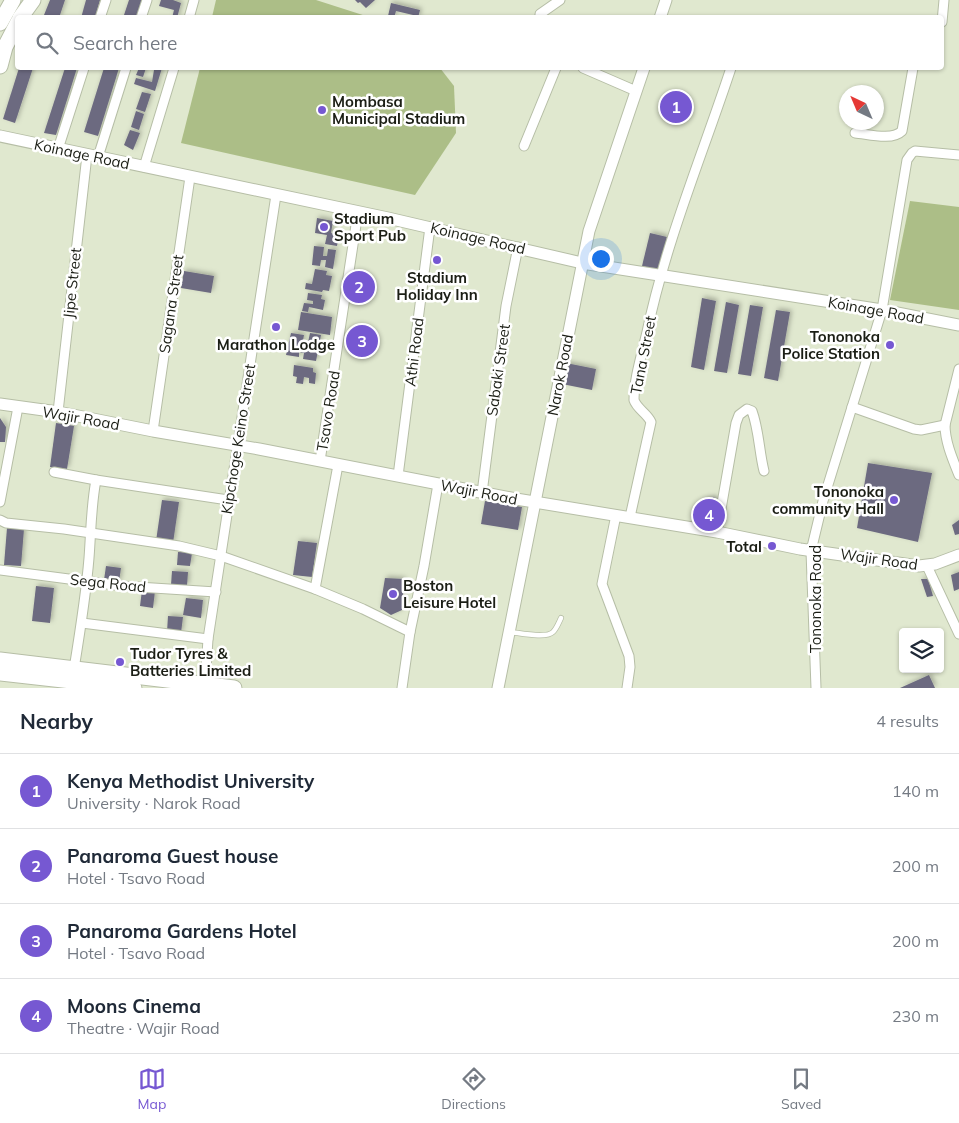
<!DOCTYPE html>
<meta charset="utf-8">
<style>
:root{--surface:#fff;--page:#f2f2f3;--text:#1f2937;--muted:#747a83;--line:#e0e1e3;--accent:#7658d2}
body{margin:0;font-family:Mulish,sans-serif;background:var(--page);color:var(--text)}
.controls{position:absolute;right:15px;bottom:15px;display:grid;overflow:hidden;border-radius:5px;box-shadow:0 1px 4px #0004}
.controls button{width:45px;height:45px;display:grid;place-items:center;padding:0;border:0;border-bottom:1px solid var(--line);background:var(--surface);color:var(--text);font:25px sans-serif}
.compass{position:absolute;left:839px;top:85px;width:45px;height:45px;border-radius:50%;background:var(--surface);box-shadow:0 1px 4px #0004;rotate:316deg}
.you{position:absolute;left:600px;top:258px;width:18px;height:18px;margin:-12px;border:4px solid #fff;border-radius:50%;background:#1a73e8;box-shadow:0 0 0 8px #1a73e833}
.badge{display:grid;place-items:center;width:32px;height:32px;border-radius:50%;background:var(--accent);color:#fff;font-size:16px;font-weight:700}
.pin{position:absolute;translate:-50% -50%;border:2px solid #fff;box-shadow:0 1px 5px #0006}
.list{margin:0;padding:0;list-style:none}
h2{display:flex;justify-content:space-between;align-items:center;height:65px;margin:0;padding:0 20px;font-size:21px}
h2 small{font-size:16px;font-weight:400;color:var(--muted)}
.list li{display:grid;grid-template-columns:32px 1fr auto;gap:15px;align-items:center;box-sizing:border-box;height:75px;padding:0 20px;border-top:1px solid var(--line)}
.list b{display:block;font-size:19px;white-space:nowrap}
.list p{margin:0;font-size:16px;white-space:nowrap;color:var(--muted)}
.list em{font-size:16px;font-style:normal;color:var(--muted)}
.icon{flex:none;width:28px;height:28px;fill:none;stroke:currentColor;stroke-width:2;stroke-linecap:round;stroke-linejoin:round}
.map{position:relative;flex:none;width:959px;height:688px;overflow:hidden}
.search{position:absolute;background:var(--surface);box-shadow:0 1px 4px #0004;left:15px;right:15px;top:15px;height:55px;display:flex;align-items:center;gap:12px;box-sizing:border-box;padding:0 18px;border-radius:5px;color:var(--muted);font-size:19px}
.sheet{height:365px;background:var(--surface)}
nav{display:flex;justify-content:space-around;align-items:center;box-sizing:border-box;height:70px;border-top:1px solid var(--line);background:var(--surface);font-size:14px;color:var(--muted)}
nav a{display:grid;justify-items:center;gap:2px}
nav .on{color:var(--accent)}
.map>svg:first-child{display:block}
.green{fill:#acbe87}
.building{fill:#6c6a80;filter:url(#shadow)}
.lines{fill:none;stroke-linecap:round;stroke-linejoin:round}
.lane-casing{stroke:#b6bea6;stroke-width:6}
.street-casing{stroke:#b6bea6;stroke-width:11}
.secondary-casing{stroke:#b6bea6;stroke-width:13}
.highway-casing{stroke:#b6bea6;stroke-width:17}
.lane{stroke:#fff;stroke-width:4.5}
.street{stroke:#fff;stroke-width:9}
.secondary{stroke:#fff;stroke-width:11}
.highway{stroke:#fff;stroke-width:15}
.poi-dot{fill:#7658d2;stroke:#fff;stroke-width:2}
.labels{text-anchor:middle;dominant-baseline:central;stroke-width:5;stroke-linejoin:round;paint-order:stroke}
.poi-label{font-size:15px;font-weight:bold;fill:#1b1e15;stroke:#fff;text-anchor:start}
.street-label{font-size:15px;fill:#1b1e15;stroke:#fff}
</style>
<div class="map">
<svg width="959" height="688" viewBox="0 0 959 688">
<defs>
<filter id="shadow"><feDropShadow dx="2" dy="-2" stdDeviation="2.5" flood-color="#0004"/></filter>
</defs>
<rect width="100%" height="100%" fill="#e0e8cf"/>
<g class="green">
<polygon points="216,0 316,0 369,17 212,17"/>
<polygon points="200,68 440,68 454,86 456,133 415,195 181,143"/>
<polygon points="910,201 959,207 959,310 890,300"/>
</g>
<g class="building">
<polygon points="50,0 65,0 59,18 50,18 44,15"/>
<polygon points="86,0 100,0 95,18 81,18"/>
<polygon points="129,0 143,0 137,18 123,18"/>
<polygon points="161,0 173,0 181,3 177,18 172,18 174,10 159,6"/>
<polygon points="355,0 375,0 366,8 360,2 358,3"/>
<polygon points="391,3 420,10 418,18 412,18 413,15 396,11 394,18 388,16"/>
<polygon points="19,68 33,68 15,123 3,119"/>
<polygon points="65,68 77,68 56,135 44,133"/>
<polygon points="104,68 119,68 98,136 84,132"/>
<polygon points="139,68 146,68 143,77 136,75"/>
<polygon points="146,68 162,68 155,91 134,84 136,78 152,82 154,70"/>
<polygon points="142,92 151,94 145,112 136,109"/>
<polygon points="136,111 144,114 139,130 131,127"/>
<polygon points="130,130 140,133 133,150 124,145"/>
<polygon points="317,218 333,221 331,233 339,235 337,246 325,244 327,235 315,233"/>
<polygon points="650,233 667,237 659,270 642,266"/>
<polygon points="314,246 324,247 323,256 327,256 328,249 336,250 333,269 325,267 326,260 321,260 320,266 312,265"/>
<polygon points="315,269 327,271 326,275 332,276 329,291 323,290 322,292 305,289 306,283 312,284"/>
<polygon points="184,271 214,276 211,293 181,288"/>
<polygon points="308,293 322,295 321,299 325,300 323,310 309,307 308,312 302,311 304,303 313,304 313,301 307,300"/>
<polygon points="702,298 716,301 704,370 691,367"/>
<polygon points="726,302 739,305 727,373 714,371"/>
<polygon points="750,305 763,307 751,376 738,374"/>
<polygon points="776,310 790,312 778,381 764,378"/>
<polygon points="301,312 332,317 330,335 298,330"/>
<polygon points="291,333 304,335 302,346 307,347 310,333 321,335 316,361 303,359 304,353 299,352 299,357 286,355"/>
<polygon points="566,363 596,369 592,390 562,384"/>
<polygon points="294,365 313,368 313,372 316,373 315,384 309,383 309,378 304,377 303,384 296,383 297,377 293,376"/>
<polygon points="0,418 6,427 5,442 0,442"/>
<polygon points="56,423 74,426 67,469 50,467"/>
<polygon points="868,463 932,473 918,542 857,528"/>
<polygon points="714,497 721,507 716,524 706,527 696,523 703,501"/>
<polygon points="162,500 179,502 173,543 156,541"/>
<polygon points="485,501 522,507 518,530 481,524"/>
<polygon points="959,520 959,534 955,535 952,525"/>
<polygon points="7,528 24,529 21,566 4,565"/>
<polygon points="298,541 317,543 312,577 293,575"/>
<polygon points="178,552 192,553 190,566 177,565"/>
<polygon points="106,566 121,568 119,582 104,580"/>
<polygon points="172,571 188,572 187,586 171,585"/>
<polygon points="959,572 959,589 954,591 951,575"/>
<polygon points="385,578 404,579 402,610 391,615 380,608"/>
<polygon points="921,579 928,579 933,596 927,597"/>
<polygon points="36,586 54,588 50,623 32,621"/>
<polygon points="142,590 155,591 153,608 140,606"/>
<polygon points="186,598 203,600 201,618 183,615"/>
<polygon points="168,616 183,617 181,633 167,632"/>
<polygon points="929,675 935,688 900,688"/>
</g>
<g class="lines">
<defs>
<path id="lane" d="M510,632C520,633 546,639 553,632C557,628 559,622 561,618"/>
<g id="street">
<polyline points="100,18 106,0"/>
<polyline points="141,18 147,0"/>
<polyline points="189,18 194,0"/>
<polyline points="540,18 540,14 560,0"/>
<polyline points="942,22 944,0"/>
<polyline points="583,68 636,91"/>
<path d="M855,133C868,134 892,141 902,131L913,68"/>
<polyline points="524,146 556,68"/>
<polyline points="58,149 84,68"/>
<polyline points="98,157 126,68"/>
<polyline points="144,167 174,68"/>
<path d="M959,369L945,425C945,442 953,460 959,475"/>
<polyline points="852,407 914,429 921,430 945,425"/>
<polyline points="58,412 87,155"/>
<polyline points="153,431 190,177"/>
<polyline points="320,461 358,212"/>
<polyline points="54,472 96,480"/>
<polyline points="398,476 430,227"/>
<polyline points="482,493 506,306 518,247"/>
<polyline points="0,502 18,407"/>
<polyline points="616,515 602,584 629,656 630,667 627,688"/>
<path d="M630,517L651,422C647,413 637,409 634,400C634,378 642,354 647,332C666,241 702,156 731,68"/>
<polyline points="0,520 6,523 64,529 179,546 221,556 315,589 363,609 410,632"/>
<path d="M717,532L736,423L739,415L747,409L752,411C759,430 759,451 764,471"/>
<polyline points="927,566 959,634"/>
<polyline points="0,570 122,586 216,592"/>
<polyline points="315,589 338,465"/>
<polyline points="82,623 208,639"/>
<path d="M74,669C80,632 86,595 89,558C91,532 91,506 96,480L228,500"/>
<polyline points="205,685 208,639 276,195"/>
<polyline points="402,688 410,632 424,566 438,484"/>
<polyline points="816,688 811,551 823,501 882,310 907,160 912,153 915,151 959,155"/>
</g>
<g id="secondary">
<polyline points="660,18 666,0"/>
<polyline points="0,136 388,218 582,263 882,310 959,325"/>
<polyline points="0,404 58,412 153,431 259,449 516,499 717,532 800,549 919,566 935,564 959,555"/>
<polyline points="498,688 589,231 644,68"/>
</g>
<g id="highway">
<polyline points="20,18 33,0"/>
<polyline points="0,23 13,0"/>
<polyline points="0,66 5,47 18,22"/>
<polyline points="0,660 234,688"/>
<polyline points="0,673 134,688"/>
</g>
</defs>
<use href="#lane" class="lane-casing"/>
<use href="#street" class="street-casing"/>
<use href="#secondary" class="secondary-casing"/>
<use href="#highway" class="highway-casing"/>
<use href="#lane" class="lane"/>
<use href="#street" class="street"/>
<use href="#secondary" class="secondary"/>
<use href="#highway" class="highway"/>
</g>
<g class="poi-dot">
<circle cx="322" cy="110" r="5"/>
<circle cx="324" cy="227" r="5"/>
<circle cx="437" cy="260" r="5"/>
<circle cx="276" cy="327" r="5"/>
<circle cx="890" cy="345" r="5"/>
<circle cx="894" cy="500" r="5"/>
<circle cx="772" cy="546" r="5"/>
<circle cx="393" cy="594" r="5"/>
<circle cx="120" cy="662" r="5"/>
</g>
<g class="labels">
<g class="poi-label">
<text x="332" y="101">Mombasa<tspan x="332" dy="17">Municipal Stadium</tspan></text>
<text x="334" y="218">Stadium<tspan x="334" dy="17">Sport Pub</tspan></text>
<text x="437" y="277" text-anchor="middle">Stadium<tspan x="437" dy="17">Holiday Inn</tspan></text>
<text x="880" y="336" text-anchor="end">Tononoka<tspan x="880" dy="17">Police Station</tspan></text>
<text x="276" y="344" text-anchor="middle">Marathon Lodge</text>
<text x="884" y="491" text-anchor="end">Tononoka<tspan x="884" dy="17">community Hall</tspan></text>
<text x="762" y="546" text-anchor="end">Total</text>
<text x="403" y="585">Boston<tspan x="403" dy="17">Leisure Hotel</tspan></text>
<text x="130" y="653">Tudor Tyres &amp;<tspan x="130" dy="17">Batteries Limited</tspan></text>
</g>
<g class="street-label">
<text transform="translate(82 154) rotate(12)">Koinage Road</text>
<text transform="translate(478 238) rotate(13)">Koinage Road</text>
<text transform="translate(72 283) rotate(-84)">Jipe Street</text>
<text transform="translate(171 304) rotate(-82)">Sagana Street</text>
<text transform="translate(876 310) rotate(10)">Koinage Road</text>
<text transform="translate(414 352) rotate(-83)">Athi Road</text>
<text transform="translate(643 355) rotate(-79)">Tana Street</text>
<text transform="translate(498 370) rotate(-82)">Sabaki Street</text>
<text transform="translate(560 375) rotate(-79)">Narok Road</text>
<text transform="translate(328 411) rotate(-81)">Tsavo Road</text>
<text transform="translate(81 418) rotate(10)">Wajir Road</text>
<text transform="translate(238 439) rotate(-81)">Kipchoge Keino Street</text>
<text transform="translate(479 492) rotate(11)">Wajir Road</text>
<text transform="translate(879 559) rotate(8)">Wajir Road</text>
<text transform="translate(108 583) rotate(6)">Sega Road</text>
<text transform="translate(815 599) rotate(-90)">Tononoka Road</text>
</g>
</g>
</svg>
<div class="controls">
<button><svg class="icon" aria-label="layers" viewBox="0 0 24 24"><path d="M12 4l9 5-9 5-9-5zM3 14l9 5 9-5"/></svg></button>
</div>
<svg class="compass" viewBox="-18 -18 36 36"><path d="M0-13l5 13h-10z" fill="#e53935"/><path d="M0 13l5-13h-10z" fill="#747a83"/></svg>
<div class="you"></div>
<div class="pin badge" style="left:676px;top:107px">1</div>
<div class="pin badge" style="left:359px;top:287px">2</div>
<div class="pin badge" style="left:362px;top:341px">3</div>
<div class="pin badge" style="left:709px;top:515px">4</div>
<div class="search"><svg class="icon" aria-label="search" viewBox="0 0 24 24"><circle cx="10" cy="10" r="6"/><path d="M15 15l6 6"/></svg>Search here</div>
</div>
<section class="sheet">
<h2>Nearby<small>4 results</small></h2>
<ul class="list">
<li><span class="badge">1</span><div><b>Kenya Methodist University</b><p>University · Narok Road</p></div><em>140 m</em></li>
<li><span class="badge">2</span><div><b>Panaroma Guest house</b><p>Hotel · Tsavo Road</p></div><em>200 m</em></li>
<li><span class="badge">3</span><div><b>Panaroma Gardens Hotel</b><p>Hotel · Tsavo Road</p></div><em>200 m</em></li>
<li><span class="badge">4</span><div><b>Moons Cinema</b><p>Theatre · Wajir Road</p></div><em>230 m</em></li>
</ul>
</section>
<nav>
<a class="on"><svg class="icon" aria-label="map" viewBox="0 0 24 24"><path d="M3 6l6-2 6 2 6-2v14l-6 2-6-2-6 2zM9 4v14M15 6v14"/></svg>Map</a>
<a><svg class="icon" aria-label="directions" viewBox="0 0 24 24"><path d="M12 3l9 9-9 9-9-9zM9 14v-3h6M13 9l2 2-2 2"/></svg>Directions</a>
<a><svg class="icon" aria-label="saved" viewBox="0 0 24 24"><path d="M7 4h10v16l-5-4-5 4z"/></svg>Saved</a>
</nav>
